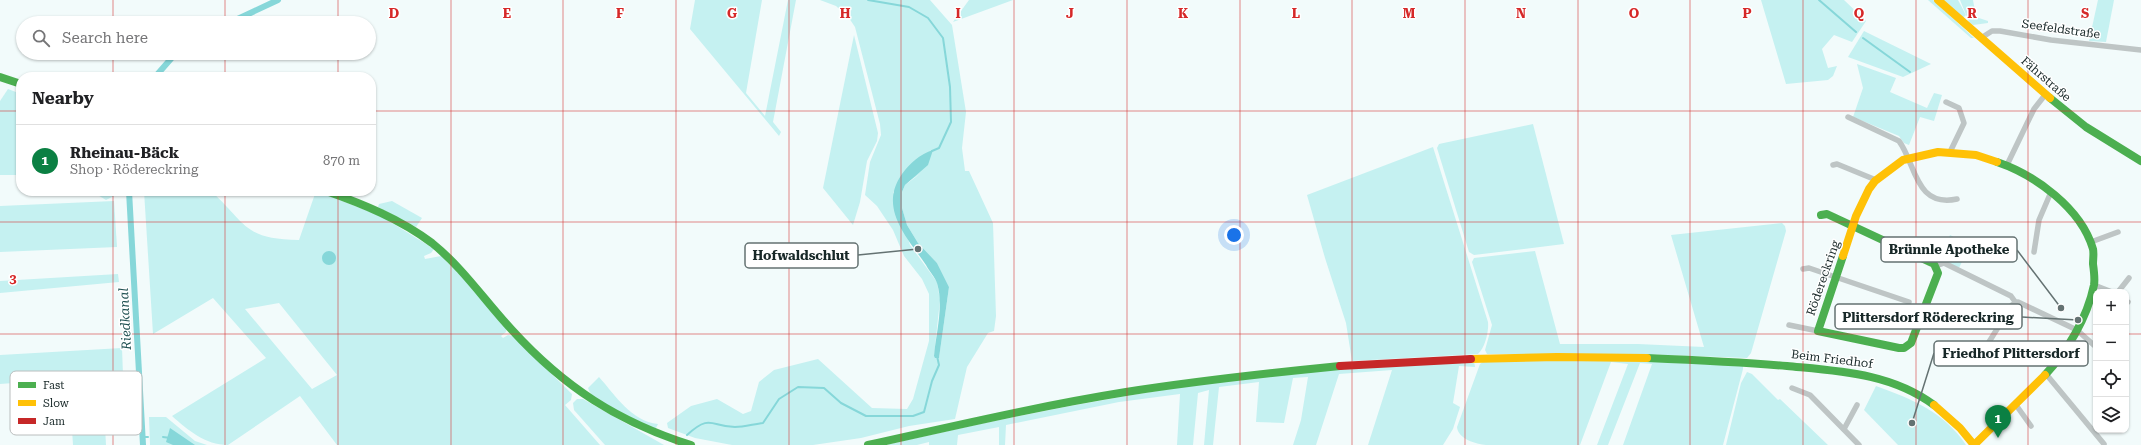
<!DOCTYPE html>
<meta charset="utf-8">
<style>
:root{--surface:#fff;--page:#f2f2f2;--text:#202124;--muted:#757577;--line:#e0e0e0;--accent:#0b8043}
body{margin:0;font-family:"Roboto Serif",serif;background:var(--page);color:var(--text)}
.controls{position:absolute;right:12px;bottom:12px;display:grid;overflow:hidden;border-radius:8px;box-shadow:0 1px 3px #0004}
.controls button{width:36px;height:36px;display:grid;place-items:center;padding:0;border:0;border-bottom:1px solid var(--line);background:var(--surface);color:var(--text);font:20px sans-serif}
.you{position:absolute;left:1234px;top:235px;width:14px;height:14px;margin:-10px;border:3px solid #fff;border-radius:50%;background:#1a73e8;box-shadow:0 0 0 6px #1a73e833}
.badge{display:grid;place-items:center;width:26px;height:26px;border-radius:50%;background:var(--accent);color:#fff;font-size:13px;font-weight:700}
.pin{position:absolute;translate:-50% -33px;filter:drop-shadow(0 1px 2px #0008)}
.pin::after{content:'';position:absolute;top:21px;width:14px;height:12px;background:inherit;clip-path:polygon(0 0,100% 0,50% 100%)}
.list{margin:0;padding:0;list-style:none}
h2{display:flex;justify-content:space-between;align-items:center;height:52px;margin:0;padding:0 16px;font-size:17px}
h2 small{font-size:13px;font-weight:400;color:var(--muted)}
.list li{display:grid;grid-template-columns:26px 1fr auto;gap:12px;align-items:center;box-sizing:border-box;height:72px;padding:0 16px;border-top:1px solid var(--line)}
.list b{display:block;font-size:15px;white-space:nowrap}
.list p{margin:0;font-size:13px;white-space:nowrap;color:var(--muted)}
.list em{font-size:13px;font-style:normal;color:var(--muted)}
.icon{flex:none;width:22px;height:22px;fill:none;stroke:currentColor;stroke-width:2;stroke-linecap:round;stroke-linejoin:round}
.map{position:relative;flex:none;width:2141px;height:445px;overflow:hidden}
.search{position:absolute;background:var(--surface);box-shadow:0 1px 3px #0004;left:16px;top:16px;width:360px;height:44px;display:flex;align-items:center;gap:10px;box-sizing:border-box;padding:0 14px;border-radius:22px;color:var(--muted);font-size:15px}
.panel{position:absolute;background:var(--surface);box-shadow:0 1px 3px #0004;left:16px;top:72px;width:360px;height:124px;border-radius:16px}
.map>svg:first-child{display:block}
.green{fill:#c5f1f1;fill-rule:evenodd}
.water{fill:#86d7d9}
.lines{fill:none;stroke-linecap:round;stroke-linejoin:round}
.stream{stroke:#86d7d9;stroke-width:2}
.canal{stroke:#86d7d9;stroke-width:6}
.street{stroke:#bec5c5;stroke-width:5.5}
.fast{stroke:#4caf50;stroke-width:8}
.slow{stroke:#ffc107;stroke-width:8}
.jam{stroke:#c62828;stroke-width:8}
.grid{fill:none;stroke:#d62828;stroke-width:1;stroke-opacity:0.55}
.labels{text-anchor:middle;dominant-baseline:central;stroke-width:3;stroke-linejoin:round;paint-order:stroke}
.street-label{font-size:12px;fill:#182828;stroke:#fff}
.water-label{font-size:13px;font-style:italic;fill:#205152;stroke:#fff}
.key{fill:#fff;stroke:#babebe;stroke-width:1}
.key-label{font-size:11px;fill:#182828}
.grid-label{font-size:13px;text-anchor:middle;font-weight:bold;fill:#d62828;stroke:#fff;stroke-width:3;stroke-linejoin:round;paint-order:stroke}
.leader{fill:none;stroke:#647272;stroke-width:1.5}
.callout-dot{fill:#647272;stroke:#fff;stroke-width:1.5}
.callout{fill:#fff;stroke:#647272;stroke-width:1.5}
.callout-label{font-size:13px;text-anchor:middle;font-weight:bold;fill:#182828}
</style>
<div class="map">
<svg width="2141" height="445" viewBox="0 0 2141 445">
<rect width="100%" height="100%" fill="#f2fbfb"/>
<g class="green">
<polygon points="695,0 762,0 746,93 765,116 788,0 796,0 773,122 781,132 779,136 690,29"/>
<path d="M820,0H930L952,25L966,112L962,148L965,171H969L993,223L996,316L994,331L988,333L967,367L955,419L909,426L861,438L813,445H732L695,438L668,428L667,423L691,406L717,399L743,414L751,411L759,382L774,370L818,359L872,408L907,409L913,399L929,341V294L922,279L904,256L893,230L877,206L865,195L870,162L881,135L880,124L855,27L849,18L836,6ZM921,173L905,185L902,192V208L907,225L918,243L937,263L949,287L939,358L934,356L940,300L937,282L910,245L893,192Z"/>
<polygon points="969,0 1013,0 953,22"/>
<polygon points="1761,0 1844,0 1866,21 1852,42 1834,35 1822,49 1828,68 1837,66 1833,76 1828,80 1786,84"/>
<polygon points="1928,0 1933,0 1974,38 1971,38"/>
<polygon points="1943,0 1958,0 1966,15 1963,18"/>
<polygon points="1960,0 1973,0 1976,17 1988,21 1988,23 1973,25 1969,22"/>
<polygon points="2098,0 2114,0 2106,42 2089,41"/>
<polygon points="1864,31 1931,64 1903,77 1848,57"/>
<polygon points="854,35 878,133 877,141 867,161 860,202 853,225 823,188"/>
<polygon points="1857,64 1896,78 1890,92 1927,108 1934,93 1942,95 1934,121 1920,117 1909,145 1904,143 1899,136 1853,117 1863,88"/>
<polygon points="8,89 21,94 21,175 0,175 0,101"/>
<polygon points="1533,124 1564,244 1474,255 1469,252 1437,148 1439,144"/>
<path d="M1433,147L1488,322C1489,331 1485,348 1478,354L1352,361L1346,323L1325,258L1307,195Z"/>
<polygon points="91,191 114,191 114,196 106,200"/>
<path d="M144,191H211C247,224 243,239 299,240L316,191L381,216L434,249L431,253L424,256L425,259L441,256L477,292L507,328L506,332L501,336L503,338L508,335L513,336L572,394L571,400L565,405L600,445H337L300,396L228,445C205,445 188,430 172,416L266,358L213,298L153,334ZM279,303L337,375L312,389L245,309Z"/>
<polygon points="114,201 117,247 0,252 0,206"/>
<polygon points="392,201 422,218 416,227 378,207 379,204"/>
<polygon points="1782,223 1785,226 1786,231 1751,353 1747,358 1641,354 1487,354 1485,350 1492,325 1472,262 1474,258 1535,251 1560,344 1638,344 1704,347 1671,235"/>
<polygon points="1950,235 1970,245 1959,268 1939,258"/>
<polygon points="118,274 119,282 0,293 0,281"/>
<polygon points="122,348 123,375 0,384 0,355"/>
<path d="M1474,361L1475,367L1459,366L1453,403L1460,407L1453,429L1443,445H1368L1392,370L1339,374L1316,445H1293L1301,420L1308,377L1293,378L1284,423L1256,422L1259,382L1219,387L1213,445H1204L1209,390L1198,393L1193,445H1177L1180,394L1119,402L1006,425L1005,445H999V427L958,435L957,445H929V442L917,445H886C996,420 1106,397 1218,382C1303,370 1389,366 1474,361Z"/>
<path d="M1484,361H1654L1743,366V369L1723,445H1623L1652,364L1640,363L1608,445H1597L1628,364L1611,362L1580,445C1549,445 1517,445 1486,445C1476,444 1458,439 1457,427L1480,364Z"/>
<polygon points="1747,372 1752,374 1778,400 1780,399 1828,445 1726,445 1741,383"/>
<path d="M599,377C616,396 631,421 658,424L655,430C639,422 592,404 588,388Z"/>
<path d="M1876,386C1912,399 1944,412 1966,445H1898L1864,410Z"/>
<polygon points="577,399 583,399 664,445 605,445 574,410 573,403"/>
<polygon points="149,417 166,417 195,441 207,445 150,445"/>
<polygon points="105,426 106,445 73,445 72,429"/>
</g>
<g class="water">
<path d="M933,150L928,165L905,185L902,192V208L907,225L918,243L937,263L949,287L939,358H935L934,356C936,333 944,306 937,283C935,277 929,271 926,265C907,237 878,208 902,174C910,163 920,154 933,150Z"/>
<circle cx="329" cy="258" r="7"/>
<polygon points="170,428 195,445 173,445 166,442"/>
</g>
<g class="lines">
<g class="stream">
<polyline points="868,0 909,7 928,18 943,38 950,87 951,122 939,148 932,151"/>
<polyline points="1819,0 1856,32"/>
<polyline points="1863,38 1910,72"/>
<path d="M687,435C711,413 711,427 735,427C744,427 754,424 763,423L779,399L798,387L824,388L841,403L866,416H913L924,412L932,381L939,365L937,356"/>
<polyline points="143,437 148,437"/>
<polyline points="163,437 170,438"/>
</g>
<g class="canal">
<polyline points="229,23 278,0"/>
<polyline points="155,77 176,53"/>
<polyline points="129,191 143,445"/>
</g>
<g class="street">
<polyline points="1981,38 1992,31 2000,31 2051,40 2141,50"/>
<polyline points="1946,102 1959,108 1964,123 1950,152"/>
<path d="M1848,117L1899,141C1916,164 1915,208 1957,199"/>
<polyline points="1833,165 1837,164 1876,180"/>
<polyline points="2007,165 2034,109 2045,95"/>
<polyline points="2091,242 2118,232"/>
<polyline points="2034,252 2039,220 2051,192"/>
<polyline points="1936,266 1944,263 2011,296 2016,303"/>
<polyline points="1803,269 1809,268 1909,302"/>
<polyline points="2094,285 2112,292"/>
<polyline points="2118,292 2129,278"/>
<polyline points="2126,301 2128,302"/>
<polyline points="1789,325 1818,331"/>
<polyline points="1979,358 2012,305 2018,302 2077,330 2096,347"/>
<polyline points="2046,374 2104,444"/>
<polyline points="1792,388 1810,395 1859,445"/>
<polyline points="2016,405 2031,426"/>
<polyline points="1844,429 1857,405"/>
</g>
<g class="fast">
<polyline points="0,77 21,84"/>
<polyline points="2050,98 2086,127 2141,161"/>
<path d="M1997,162C2035,175 2081,208 2093,249C2094,253 2093,259 2093,264C2094,271 2095,279 2094,285C2087,319 2067,351 2045,375"/>
<path d="M326,191C363,204 400,219 432,243C463,268 485,301 512,330C564,387 618,422 691,445"/>
<polyline points="1821,215 1827,214 1934,264 1938,273 1911,343 1904,348 1899,348 1818,331 1843,256"/>
<path d="M1647,358C1694,360 1740,362 1787,366C1839,371 1891,373 1934,405"/>
<path d="M868,445C954,426 1039,406 1126,392C1197,381 1269,373 1340,366"/>
</g>
<g class="slow">
<polyline points="1938,0 2050,98"/>
<polyline points="1843,256 1856,216 1869,189 1875,181 1903,160 1938,152 1976,155 1997,162"/>
<polyline points="1471,359 1557,357 1647,358"/>
<polyline points="1934,405 1960,428 1974,445"/>
<polyline points="1974,445 2045,375"/>
</g>
<polyline class="jam" points="1340,366 1471,359"/>
</g>
<path class="grid" d="M113,0V23M225,0V23M338,0V23M451,0V445M563,0V445M676,0V445M789,0V445M901,0V445M1014,0V445M1127,0V445M1240,0V445M1352,0V445M1465,0V445M1578,0V445M1690,0V445M1803,0V445M1916,0V445M2028,0V445M113,53V77M225,53V77M338,53V77M0,111H21M371,111H2141M113,191V445M225,191V445M338,191V445M0,222H2141M0,334H2096M2126,334H2141"/>
<g class="labels">
<g class="street-label">
<text transform="translate(2061 29) rotate(8)">Seefeldstraße</text>
<text transform="translate(2046 79) rotate(41)">Fährstraße</text>
<text transform="translate(1823 278) rotate(-71)">Rödereckring</text>
<text transform="translate(1832 359) rotate(7)">Beim Friedhof</text>
</g>
<g class="water-label">
<text transform="translate(125 319) rotate(-93)">Riedkanal</text>
</g>
</g>
<rect x="10" y="371" width="132" height="64" rx="6" class="key"/>
<rect x="18" y="382" width="18" height="6" fill="#4caf50"/>
<rect x="18" y="400" width="18" height="6" fill="#ffc107"/>
<rect x="18" y="418" width="18" height="6" fill="#c62828"/>
<g class="key-label">
<text x="43" y="389">Fast</text>
<text x="43" y="407">Slow</text>
<text x="43" y="425">Jam</text>
</g>
<g class="grid-label">
<text x="394" y="18">D</text>
<text x="507" y="18">E</text>
<text x="620" y="18">F</text>
<text x="732" y="18">G</text>
<text x="845" y="18">H</text>
<text x="958" y="18">I</text>
<text x="1070" y="18">J</text>
<text x="1183" y="18">K</text>
<text x="1296" y="18">L</text>
<text x="1409" y="18">M</text>
<text x="1521" y="18">N</text>
<text x="1634" y="18">O</text>
<text x="1747" y="18">P</text>
<text x="1859" y="18">Q</text>
<text x="1972" y="18">R</text>
<text x="2085" y="18">S</text>
<text x="13" y="283">3</text>
</g>
<path class="leader" d="M2061 308L2017 250M918 249L858 255M2078 320L2022 317M1912 423L1934 353"/>
<g class="callout-dot">
<circle cx="2061" cy="308" r="4"/>
<circle cx="918" cy="249" r="4"/>
<circle cx="2078" cy="320" r="4"/>
<circle cx="1912" cy="423" r="4"/>
</g>
<g class="callout">
<rect x="1881" y="237" width="136" height="25" rx="4"/>
<rect x="745" y="243" width="113" height="25" rx="4"/>
<rect x="1835" y="304" width="187" height="25" rx="4"/>
<rect x="1934" y="341" width="154" height="25" rx="4"/>
</g>
<g class="callout-label">
<text x="1949" y="254">Brünnle Apotheke</text>
<text x="801" y="260">Hofwaldschlut</text>
<text x="1928" y="322">Plittersdorf Rödereckring</text>
<text x="2011" y="358">Friedhof Plittersdorf</text>
</g>
</svg>
<div class="controls">
<button>+</button>
<button>−</button>
<button><svg class="icon" aria-label="locate" viewBox="0 0 24 24"><circle cx="12" cy="12" r="6"/><path d="M12 2v4M12 18v4M2 12h4M18 12h4"/></svg></button>
<button><svg class="icon" aria-label="layers" viewBox="0 0 24 24"><path d="M12 4l9 5-9 5-9-5zM3 14l9 5 9-5"/></svg></button>
</div>
<div class="you"></div>
<div class="pin badge" style="left:1998px;top:438px">1</div>
<div class="search"><svg class="icon" aria-label="search" viewBox="0 0 24 24"><circle cx="10" cy="10" r="6"/><path d="M15 15l6 6"/></svg>Search here</div>
<section class="panel">
<h2>Nearby<small></small></h2>
<ul class="list">
<li><span class="badge">1</span><div><b>Rheinau-Bäck</b><p>Shop · Rödereckring</p></div><em>870 m</em></li>
</ul>
</section>
</div>
